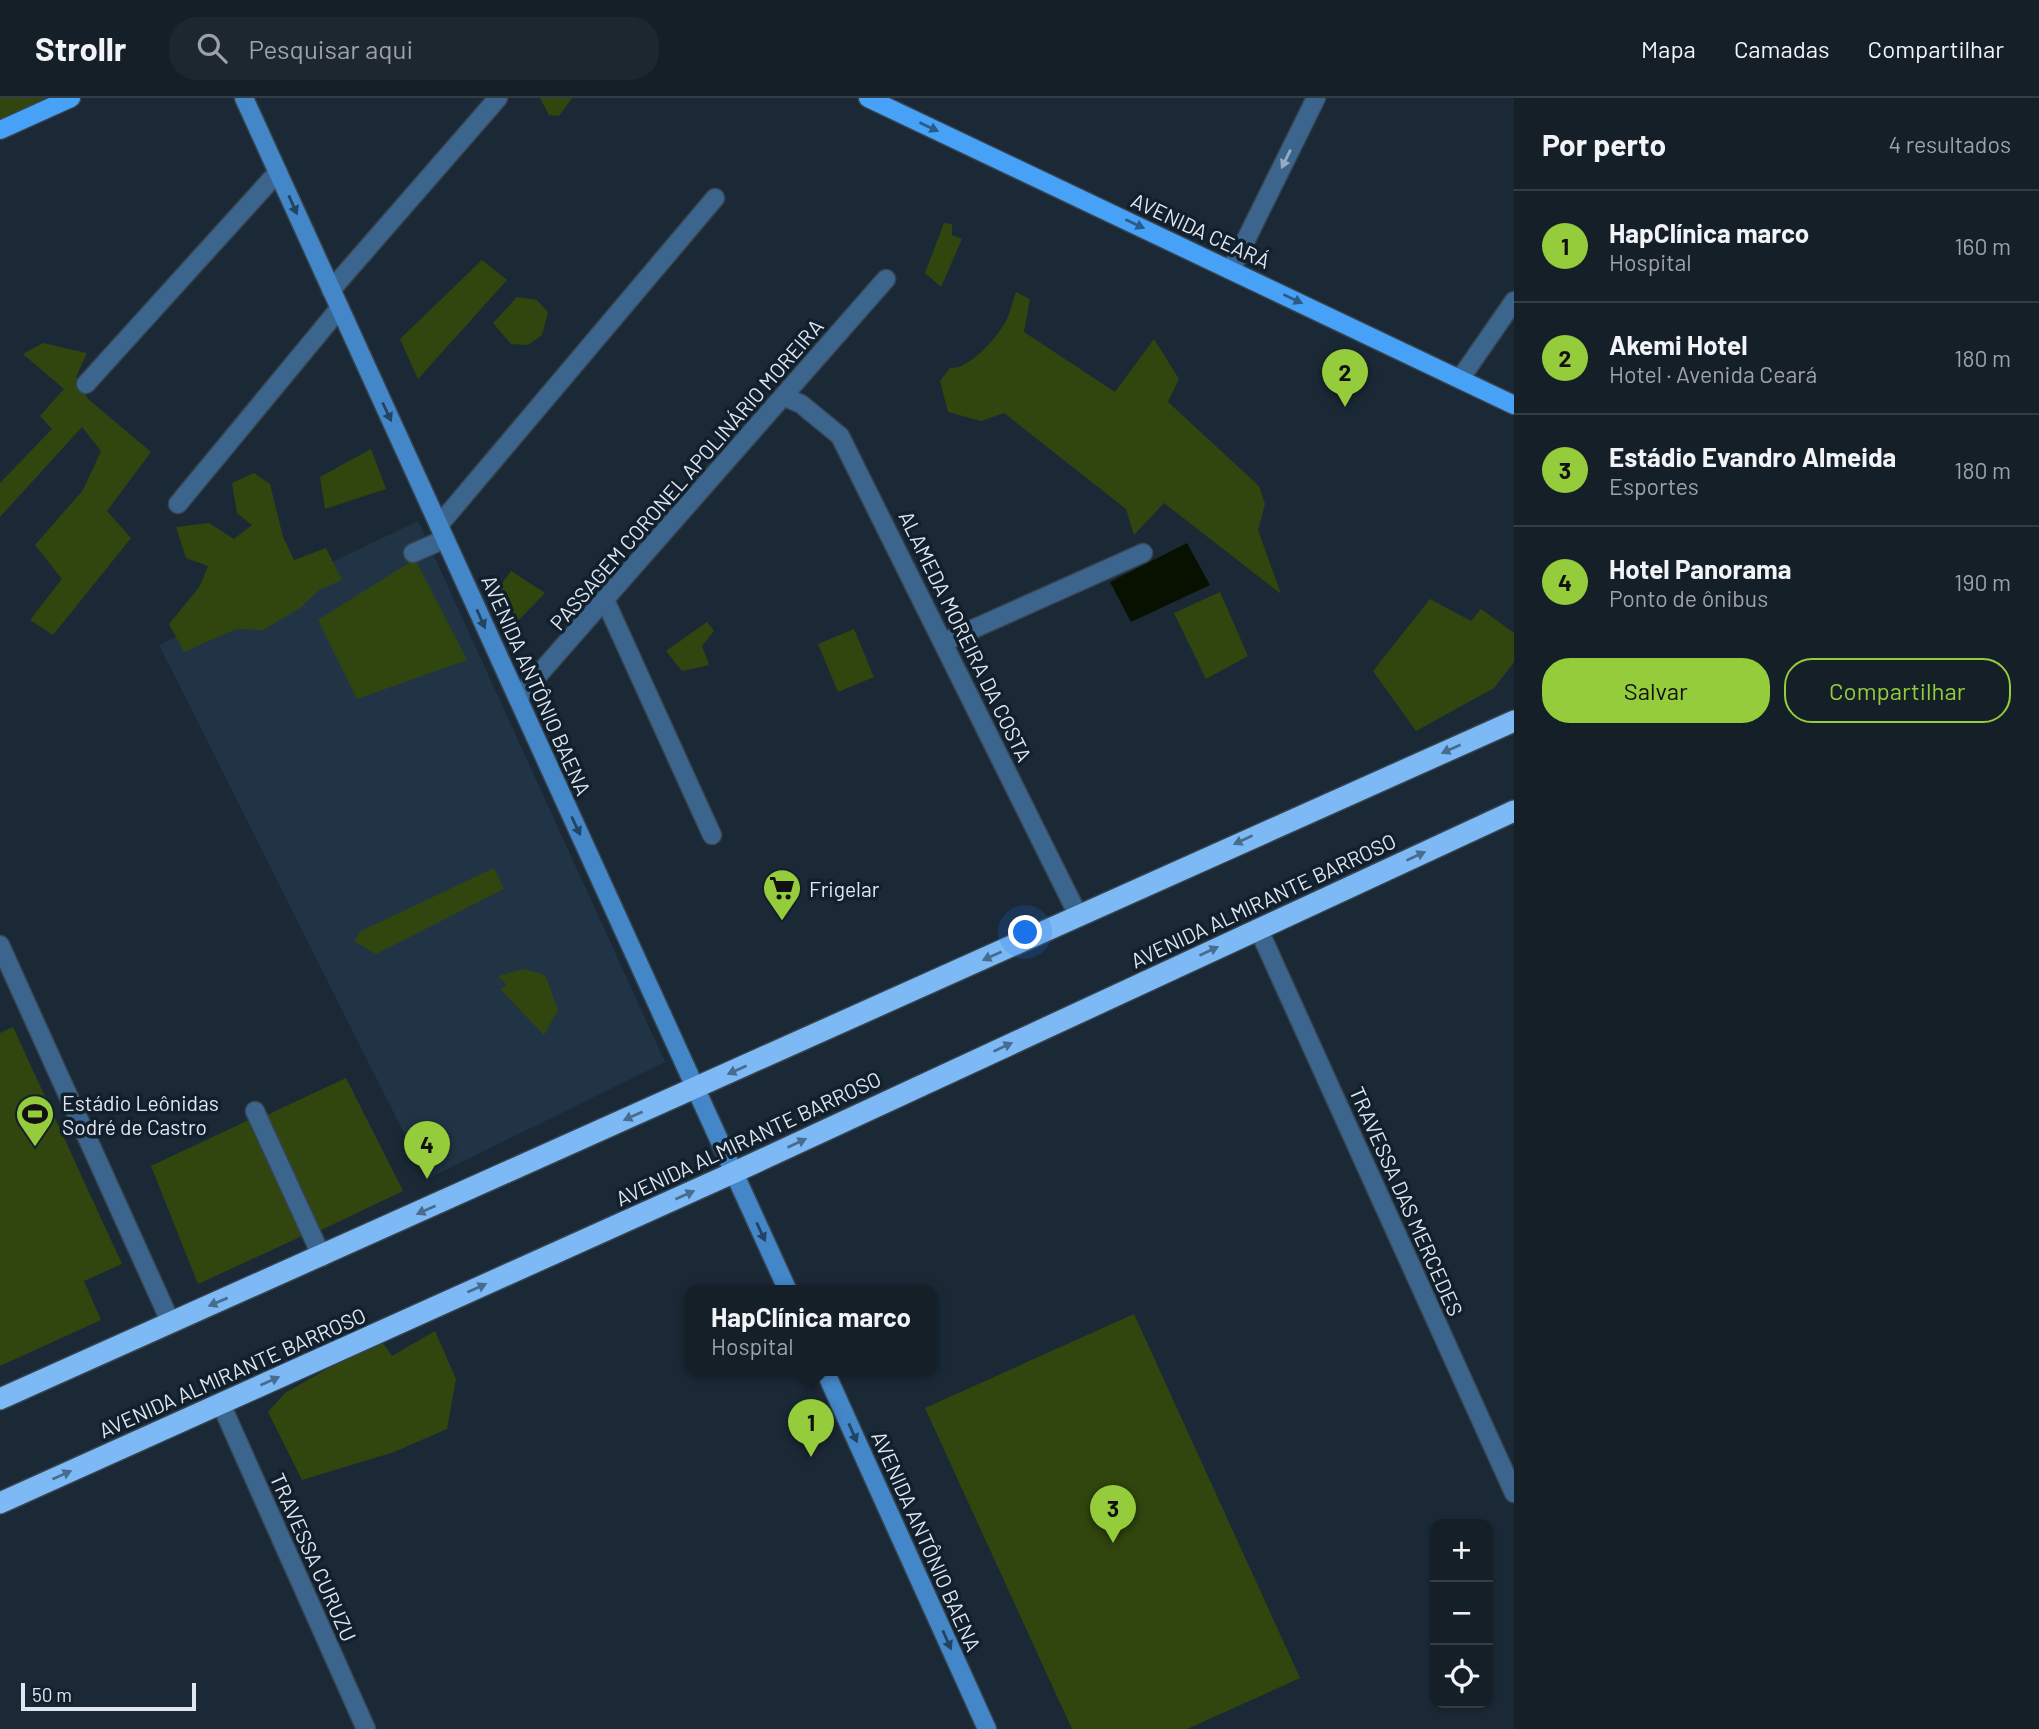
<!DOCTYPE html>
<html lang="pt">
<meta charset="utf-8">
<style>
:root{--surface:#141f28;--page:#1d2730;--text:#f1f3f6;--muted:#9da2a8;--line:#333d45;--accent:#95cc3b}
body{margin:0;font-family:Barlow,sans-serif;background:var(--page);color:var(--text)}
.controls{position:absolute;right:21px;bottom:21px;display:grid;overflow:hidden;border-radius:14px;box-shadow:0 2px 5px #0004}
.controls button{width:63px;height:63px;display:grid;place-items:center;padding:0;border:0;border-bottom:2px solid var(--line);background:var(--surface);color:var(--text);font:35px sans-serif}
.scale{position:absolute;left:21px;bottom:18px;width:175px;box-sizing:border-box;padding-left:7px;border:4px solid #dfe7f1;border-top:0;font-size:19px;line-height:24px;white-space:nowrap;color:#dfe7f1;-webkit-text-stroke:5px #121f2c;paint-order:stroke}
.you{position:absolute;left:1026px;top:835px;width:24px;height:24px;margin:-18px;border:5px solid #fff;border-radius:50%;background:#1a73e8;box-shadow:0 0 0 10px #1a73e833}
.badge{display:grid;place-items:center;width:46px;height:46px;border-radius:50%;background:var(--accent);color:#111;font-size:23px;font-weight:700}
.pin{position:absolute;translate:-50% -58px;filter:drop-shadow(0 2px 4px #0008)}
.pin::after{content:'';position:absolute;top:37px;width:24px;height:21px;background:inherit;clip-path:polygon(0 0,100% 0,50% 100%)}
.popup{position:absolute;left:685px;top:1187px;width:252px;height:91px;box-sizing:border-box;display:grid;place-content:center;border-radius:14px;background:var(--surface);filter:drop-shadow(0 2px 5px #0005);font-size:23px;white-space:nowrap;color:var(--muted)}
.popup b{font-size:26px;color:var(--text)}
.popup::after{content:'';position:absolute;left:50%;top:100%;margin-left:-14px;border:14px solid transparent;border-top-color:var(--surface)}
.list{margin:0;padding:0;list-style:none}
h2{display:flex;justify-content:space-between;align-items:center;height:91px;margin:0;padding:0 28px;font-size:30px}
h2 small{font-size:23px;font-weight:400;color:var(--muted)}
.list li{display:grid;grid-template-columns:46px 1fr auto;gap:21px;align-items:center;box-sizing:border-box;height:112px;padding:0 28px;border-top:2px solid var(--line)}
.list b{display:block;font-size:26px;white-space:nowrap}
.list p{margin:0;font-size:23px;white-space:nowrap;color:var(--muted)}
.list em{font-size:23px;font-style:normal;color:var(--muted)}
.actions{display:flex;gap:14px;padding:21px 28px}
.actions a{flex:1;padding:16px 0;border:2px solid var(--accent);border-radius:28px;text-align:center;font-size:24px;color:var(--accent)}
.actions .main{background:var(--accent);color:#111}
.icon{flex:none;width:38px;height:38px;fill:none;stroke:currentColor;stroke-width:2;stroke-linecap:round;stroke-linejoin:round}
.map{position:relative;flex:none;width:1514px;height:1631px;overflow:hidden}
header{display:flex;align-items:center;gap:42px;box-sizing:border-box;height:98px;padding:0 35px;background:var(--surface);border-bottom:2px solid var(--line)}
header strong{font-size:33px}
nav{display:flex;gap:38px;margin-inline-start:auto;font-size:24px}
.search{width:490px;height:63px;background:var(--page);display:flex;align-items:center;gap:18px;box-sizing:border-box;padding:0 24px;border-radius:28px;color:var(--muted);font-size:26px}
main{display:flex}
aside{flex:1;background:var(--surface)}
.map>svg:first-child{display:block}
.built{fill:#213446}
.green{fill:#31460e}
.water{fill:#081100}
.lines{fill:none;stroke-linecap:round;stroke-linejoin:round}
.street-casing{stroke:#364450;stroke-width:21}
.secondary-casing{stroke:#364450;stroke-width:21}
.primary-casing{stroke:#364450;stroke-width:21}
.highway-casing{stroke:#364450;stroke-width:24}
.street{stroke:#3c658e;stroke-width:18}
.secondary{stroke:#4387c8;stroke-width:18}
.primary{stroke:#47a1f6;stroke-width:18}
.highway{stroke:#7db9f5;stroke-width:21}
.oneway{fill:#2a5a87}
.oneway2{fill:#96acc4}
.oneway3{fill:#234363}
.oneway4{fill:#486c90}
.labels{text-anchor:middle;dominant-baseline:central;stroke-width:7;stroke-linejoin:round;paint-order:stroke}
.street-label{font-size:21px;fill:#dfe7f1;stroke:#121f2c}
.poi-label{font-size:21px;fill:#dfe7f1;stroke:#121f2c;text-anchor:start}
</style>
<header>
<strong>Strollr</strong>
<div class="search"><svg class="icon" aria-label="search" viewBox="0 0 24 24"><circle cx="10" cy="10" r="6"/><path d="M15 15l6 6"/></svg>Pesquisar aqui</div>
<nav><a>Mapa</a><a>Camadas</a><a>Compartilhar</a></nav>
</header>
<main>
<div class="map">
<svg width="1514" height="1631" viewBox="0 0 1514 1631">
<rect width="100%" height="100%" fill="#1b2936"/>
<polygon class="built" points="418,423 665,964 427,1081 159,547"/>
<g class="green">
<polygon points="0,0 59,0 0,27"/>
<polygon points="540,0 572,0 559,18 549,17"/>
<polygon points="944,125 952,126 952,137 962,141 941,189 925,175"/>
<polygon points="482,162 507,182 418,281 400,241"/>
<path d="M1016,194L1030,201L1024,234L1115,294L1154,241L1179,281L1168,304L1259,388L1265,406L1258,432L1281,496L1164,405L1134,437L1126,411L1004,315L981,323L948,314L940,283L950,270C969,272 999,238 1007,221C1011,212 1013,202 1016,194Z"/>
<polygon points="517,199 537,202 548,214 542,237 528,247 511,246 493,225"/>
<polygon points="43,245 87,255 76,279 88,301 151,354 107,413 131,440 53,537 30,522 62,481 35,447 83,392 101,353 82,329 0,419 0,385 52,331 40,318 64,291 23,256"/>
<polygon points="371,351 386,391 325,411 320,379"/>
<polygon points="254,375 270,386 283,439 294,462 326,450 342,482 319,492 300,510 263,532 236,531 184,554 169,526 200,488 208,468 186,460 176,429 209,425 234,441 252,427 237,415 232,385"/>
<polygon points="415,461 467,562 357,601 318,522"/>
<polygon points="511,473 545,495 510,531 493,498"/>
<polygon points="1220,494 1248,558 1206,581 1174,515"/>
<polygon points="1430,501 1471,523 1481,511 1514,535 1514,564 1494,590 1416,633 1373,573"/>
<polygon points="707,524 714,533 702,548 709,567 682,573 666,553"/>
<polygon points="854,531 874,579 838,594 818,546"/>
<polygon points="494,770 504,791 376,856 354,843 361,833"/>
<polygon points="524,871 545,877 558,912 544,937 500,891 507,887 498,878"/>
<polygon points="13,929 122,1166 84,1183 101,1222 0,1268 0,935"/>
<polygon points="346,980 403,1093 317,1134 267,1017"/>
<polygon points="253,1020 302,1138 198,1186 151,1068"/>
<polygon points="1134,1216 1300,1580 1187,1631 1072,1631 925,1310"/>
<polygon points="435,1233 456,1281 447,1331 394,1354 302,1382 268,1314 285,1295 380,1241 392,1258"/>
</g>
<polygon class="water" points="1187,445 1210,487 1131,524 1110,484"/>
<g class="lines">
<defs>
<g id="street">
<polyline points="1231,172 1316,0"/>
<polyline points="331,192 498,0"/>
<polyline points="1460,281 1514,203"/>
<polyline points="86,286 278,74"/>
<polyline points="785,299 801,306 840,338 1079,819"/>
<polyline points="178,406 339,211"/>
<polyline points="439,427 715,100"/>
<polyline points="413,455 445,441"/>
<polyline points="605,502 712,737"/>
<polyline points="944,544 1143,455"/>
<polyline points="518,600 886,181"/>
<polyline points="1258,830 1514,1395"/>
<polyline points="0,847 171,1225"/>
<polyline points="255,1013 322,1159"/>
<polyline points="221,1306 366,1631"/>
</g>
<g id="secondary">
<polyline points="244,0 788,1193"/>
<polyline points="825,1273 987,1631"/>
</g>
<g id="primary">
<polyline points="868,0 1514,307"/>
<polyline points="0,32 71,0"/>
</g>
<g id="highway">
<polyline points="0,1301 1514,623"/>
<polyline points="0,1405 735,1074 1514,713"/>
</g>
</defs>
<use href="#street" class="street-casing"/>
<use href="#secondary" class="secondary-casing"/>
<use href="#primary" class="primary-casing"/>
<use href="#highway" class="highway-casing"/>
<use href="#street" class="street"/>
<use href="#secondary" class="secondary"/>
<use href="#primary" class="primary"/>
<use href="#highway" class="highway"/>
</g>
<defs><path id="oneway-solid" d="M-6-.8H1V-3.2L6.5 0L1 3.2V.8H-6Z" transform="scale(1.75)"/></defs>
<g class="oneway">
<use href="#oneway-solid" transform="translate(929 29) rotate(25)"/>
<use href="#oneway-solid" transform="translate(1135 126) rotate(25)"/>
<use href="#oneway-solid" transform="translate(1293 201) rotate(25)"/>
</g>
<use class="oneway2" href="#oneway-solid" transform="translate(1286 61) rotate(116)"/>
<g class="oneway3">
<use href="#oneway-solid" transform="translate(293 107) rotate(66)"/>
<use href="#oneway-solid" transform="translate(387 314) rotate(65)"/>
<use href="#oneway-solid" transform="translate(481 521) rotate(66)"/>
<use href="#oneway-solid" transform="translate(576 728) rotate(65)"/>
<use href="#oneway-solid" transform="translate(761 1134) rotate(65)"/>
<use href="#oneway-solid" transform="translate(853 1335) rotate(66)"/>
<use href="#oneway-solid" transform="translate(947 1542) rotate(66)"/>
</g>
<g class="oneway4">
<use href="#oneway-solid" transform="translate(1451 651) rotate(156)"/>
<use href="#oneway-solid" transform="translate(1243 742) rotate(155)"/>
<use href="#oneway-solid" transform="translate(1416 758) rotate(-25)"/>
<use href="#oneway-solid" transform="translate(1209 853) rotate(-25)"/>
<use href="#oneway-solid" transform="translate(992 858) rotate(156)"/>
<use href="#oneway-solid" transform="translate(1003 949) rotate(-25)"/>
<use href="#oneway-solid" transform="translate(737 972) rotate(156)"/>
<use href="#oneway-solid" transform="translate(633 1018) rotate(156)"/>
<use href="#oneway-solid" transform="translate(797 1045) rotate(-25)"/>
<use href="#oneway-solid" transform="translate(685 1097) rotate(-24)"/>
<use href="#oneway-solid" transform="translate(426 1112) rotate(156)"/>
<use href="#oneway-solid" transform="translate(477 1190) rotate(-24)"/>
<use href="#oneway-solid" transform="translate(218 1204) rotate(157)"/>
<use href="#oneway-solid" transform="translate(270 1283) rotate(-24)"/>
<use href="#oneway-solid" transform="translate(62 1377) rotate(-24)"/>
</g>
<defs>
<symbol id="supermarket-pin" viewBox="-11 -11 22 30"><path d="M0 17L-7.5 6A9.5 9.5 0 1 1 7.5 6Z" fill="#95cc3b" stroke="#121f2c"/><path d="M-6-5.5h2.5l.6 2H6L4.5 2H-2.5L-4.4-4H-6ZM-1.5 3.2a1.3 1.3 0 1 0 .1 0ZM3 3.2a1.3 1.3 0 1 0 .1 0Z" fill="#111"/></symbol>
<symbol id="stadium-pin" viewBox="-11 -11 22 30"><path d="M0 17L-7.5 6A9.5 9.5 0 1 1 7.5 6Z" fill="#95cc3b" stroke="#121f2c"/><path d="M0-5a6.5 5 0 1 0 0 10a6.5 5 0 1 0 0-10ZM-3.5-1.8h7v3.6h-7Z" fill="#111"/></symbol>
</defs>
<g fill-rule="evenodd">
<use href="#supermarket-pin" x="760" y="768" width="44" height="60"/>
<use href="#stadium-pin" x="13" y="994" width="44" height="60"/>
</g>
<g class="labels">
<g class="street-label">
<text transform="translate(1201 132) rotate(25)">AVENIDA CEARÁ</text>
<text transform="translate(686 376) rotate(-49)">PASSAGEM CORONEL APOLINÁRIO MOREIRA</text>
<text transform="translate(966 538) rotate(64)">ALAMEDA MOREIRA DA COSTA</text>
<text transform="translate(537 587) rotate(66)">AVENIDA ANTÔNIO BAENA</text>
<text transform="translate(1263 802) rotate(-25)">AVENIDA ALMIRANTE BARROSO</text>
<text transform="translate(748 1040) rotate(-25)">AVENIDA ALMIRANTE BARROSO</text>
<text transform="translate(1407 1103) rotate(66)">TRAVESSA DAS MERCEDES</text>
<text transform="translate(232 1274) rotate(-24)">AVENIDA ALMIRANTE BARROSO</text>
<text transform="translate(927 1443) rotate(66)">AVENIDA ANTÔNIO BAENA</text>
<text transform="translate(314 1459) rotate(66)">TRAVESSA CURUZU</text>
</g>
<g class="poi-label">
<text x="809" y="790">Frigelar</text>
<text x="62" y="1004">Estádio Leônidas<tspan x="62" dy="24">Sodré de Castro</tspan></text>
</g>
</g>
</svg>
<div class="controls">
<button>+</button>
<button>−</button>
<button><svg class="icon" aria-label="locate" viewBox="0 0 24 24"><circle cx="12" cy="12" r="6"/><path d="M12 2v4M12 18v4M2 12h4M18 12h4"/></svg></button>
</div>
<div class="scale">50 m</div>
<div class="you"></div>
<div class="pin badge" style="left:811px;top:1359px">1</div>
<div class="popup"><b>HapClínica marco</b>Hospital</div>
<div class="pin badge" style="left:1345px;top:309px">2</div>
<div class="pin badge" style="left:1113px;top:1445px">3</div>
<div class="pin badge" style="left:427px;top:1081px">4</div>
</div>
<aside>
<h2>Por perto<small>4 resultados</small></h2>
<ul class="list">
<li><span class="badge">1</span><div><b>HapClínica marco</b><p>Hospital</p></div><em>160 m</em></li>
<li><span class="badge">2</span><div><b>Akemi Hotel</b><p>Hotel · Avenida Ceará</p></div><em>180 m</em></li>
<li><span class="badge">3</span><div><b>Estádio Evandro Almeida</b><p>Esportes</p></div><em>180 m</em></li>
<li><span class="badge">4</span><div><b>Hotel Panorama</b><p>Ponto de ônibus</p></div><em>190 m</em></li>
</ul>
<div class="actions"><a class="main">Salvar</a><a>Compartilhar</a></div>
</aside>
</main>
